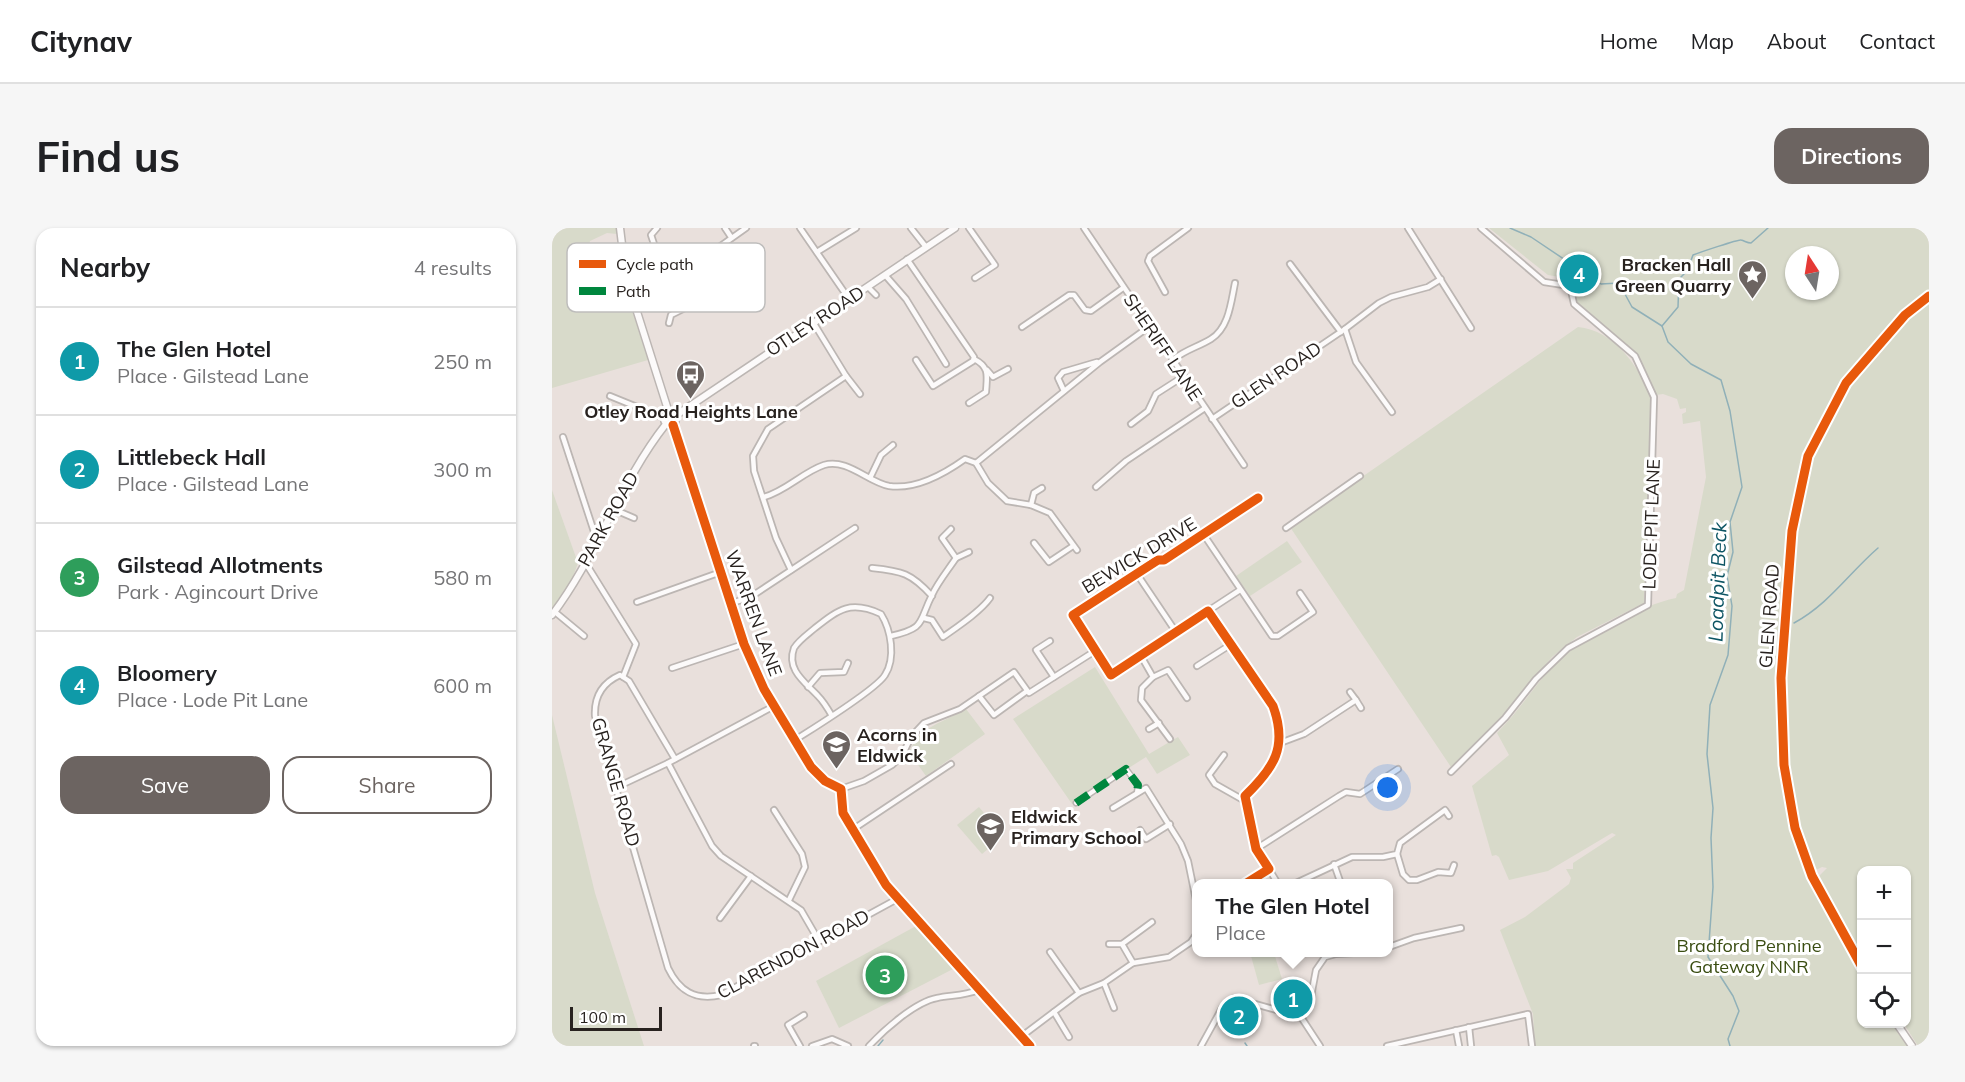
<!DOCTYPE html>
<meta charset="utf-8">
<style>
:root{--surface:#fff;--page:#f6f6f6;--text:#202124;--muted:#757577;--line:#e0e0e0;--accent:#6c6461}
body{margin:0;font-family:Mulish,sans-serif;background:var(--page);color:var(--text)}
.controls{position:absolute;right:18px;bottom:18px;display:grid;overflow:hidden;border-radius:12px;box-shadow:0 2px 4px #0004}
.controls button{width:54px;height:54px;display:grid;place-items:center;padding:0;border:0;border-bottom:2px solid var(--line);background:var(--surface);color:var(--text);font:30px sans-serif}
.compass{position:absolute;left:1233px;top:18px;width:54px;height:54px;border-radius:50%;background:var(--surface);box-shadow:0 2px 4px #0004;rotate:348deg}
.scale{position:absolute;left:18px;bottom:15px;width:92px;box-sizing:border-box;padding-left:6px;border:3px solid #28221f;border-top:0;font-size:16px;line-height:21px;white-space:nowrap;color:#28221f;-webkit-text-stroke:4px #fff;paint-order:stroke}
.you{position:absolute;left:836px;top:560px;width:21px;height:21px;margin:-15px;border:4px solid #fff;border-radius:50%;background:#1a73e8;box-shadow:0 0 0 9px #1a73e833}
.badge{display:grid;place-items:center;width:39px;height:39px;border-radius:50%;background:var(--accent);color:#fff;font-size:20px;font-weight:700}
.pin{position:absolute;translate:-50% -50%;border:3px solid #fff;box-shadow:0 2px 6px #0006}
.popup{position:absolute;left:640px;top:651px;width:201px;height:78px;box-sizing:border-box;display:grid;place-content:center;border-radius:12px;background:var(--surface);filter:drop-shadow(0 2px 4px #0005);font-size:20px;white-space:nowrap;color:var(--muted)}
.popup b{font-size:22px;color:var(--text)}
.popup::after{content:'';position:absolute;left:50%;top:100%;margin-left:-12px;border:12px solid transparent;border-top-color:var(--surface)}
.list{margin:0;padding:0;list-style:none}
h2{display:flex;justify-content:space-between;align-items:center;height:78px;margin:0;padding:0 24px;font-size:26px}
h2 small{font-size:20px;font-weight:400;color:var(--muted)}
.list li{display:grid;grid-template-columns:39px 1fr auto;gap:18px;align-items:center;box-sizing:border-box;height:108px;padding:0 24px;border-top:2px solid var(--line)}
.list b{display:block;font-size:22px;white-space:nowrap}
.list p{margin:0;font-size:20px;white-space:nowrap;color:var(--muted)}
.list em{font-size:20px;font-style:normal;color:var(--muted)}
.actions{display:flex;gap:12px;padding:18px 24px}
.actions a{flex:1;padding:14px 0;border:2px solid var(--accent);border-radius:18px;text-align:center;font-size:21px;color:var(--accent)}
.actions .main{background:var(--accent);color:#fff}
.icon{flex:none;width:33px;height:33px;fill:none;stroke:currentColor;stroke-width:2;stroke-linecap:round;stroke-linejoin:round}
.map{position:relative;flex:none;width:1377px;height:818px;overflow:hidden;border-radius:18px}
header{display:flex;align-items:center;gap:36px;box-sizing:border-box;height:84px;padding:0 30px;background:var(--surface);border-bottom:2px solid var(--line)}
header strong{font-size:28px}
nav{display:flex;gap:33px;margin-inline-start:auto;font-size:21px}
.intro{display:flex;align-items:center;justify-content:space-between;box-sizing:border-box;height:144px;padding:0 36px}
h1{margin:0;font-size:42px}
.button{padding:15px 27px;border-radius:18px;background:var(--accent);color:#fff;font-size:21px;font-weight:700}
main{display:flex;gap:36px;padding:0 36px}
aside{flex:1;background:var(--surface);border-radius:18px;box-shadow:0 2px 4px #0004}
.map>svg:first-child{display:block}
.green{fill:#d8daca;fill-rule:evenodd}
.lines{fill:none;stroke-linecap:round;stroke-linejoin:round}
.stream{stroke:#90b0b8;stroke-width:1.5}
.pedestrian-casing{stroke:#bcb6b3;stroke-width:7}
.minor-casing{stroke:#bcb6b3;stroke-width:8}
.tertiary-casing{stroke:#bcb6b3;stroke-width:9}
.pedestrian{stroke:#fcfafa;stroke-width:4}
.minor{stroke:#fcfafa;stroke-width:4.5}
.tertiary{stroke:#fcfafa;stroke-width:6}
.quiet{stroke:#00873e;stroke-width:8;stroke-dasharray:15 8;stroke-linecap:butt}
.cycleway-casing{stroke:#fff;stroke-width:13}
.cycleway{stroke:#e8590c;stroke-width:9}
.labels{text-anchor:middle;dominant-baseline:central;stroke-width:6;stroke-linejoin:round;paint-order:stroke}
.poi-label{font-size:18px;font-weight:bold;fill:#28221f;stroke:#fff;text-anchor:start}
.street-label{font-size:18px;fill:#28221f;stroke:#fff}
.park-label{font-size:18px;fill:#3a4d12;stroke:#fff}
.water-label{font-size:20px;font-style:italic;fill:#0c5463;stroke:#fff}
.key{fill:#fff;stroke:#bebdbc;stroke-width:1.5}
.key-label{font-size:16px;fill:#28221f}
</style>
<header>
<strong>Citynav</strong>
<nav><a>Home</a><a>Map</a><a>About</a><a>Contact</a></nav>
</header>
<div class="intro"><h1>Find us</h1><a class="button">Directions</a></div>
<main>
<aside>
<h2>Nearby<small>4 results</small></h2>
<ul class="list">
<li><span class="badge" style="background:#0f9aa8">1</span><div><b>The Glen Hotel</b><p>Place · Gilstead Lane</p></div><em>250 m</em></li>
<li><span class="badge" style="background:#0f9aa8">2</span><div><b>Littlebeck Hall</b><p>Place · Gilstead Lane</p></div><em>300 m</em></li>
<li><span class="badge" style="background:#2e9e5b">3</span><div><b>Gilstead Allotments</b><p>Park · Agincourt Drive</p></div><em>580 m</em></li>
<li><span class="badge" style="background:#0f9aa8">4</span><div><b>Bloomery</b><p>Place · Lode Pit Lane</p></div><em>600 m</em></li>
</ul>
<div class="actions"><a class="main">Save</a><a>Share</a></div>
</aside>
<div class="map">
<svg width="1377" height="818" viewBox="0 0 1377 818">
<rect width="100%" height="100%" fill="#e9e0dc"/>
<g class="green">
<polygon points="0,0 65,0 65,6 55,5 38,13 36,21 28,27 37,37 39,44 49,42 49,55 71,53 96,132 0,160"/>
<path d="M937,0H1377V818H1366L1352,796H1354V642H1310L1309,731L1265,650L1275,640L1270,639L1262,643C1225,558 1230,460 1237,369C1240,339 1248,308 1247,278L1242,279C1229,375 1216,503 1241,597C1250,631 1267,666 1283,698C1290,711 1307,730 1309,745C1312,761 1309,779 1310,796H1342L1357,818H983L981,786L948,702L973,689L1017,656L1019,650L1014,641H1021V635L1064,607L1060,605L996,643L957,652L947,629L944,627L940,628L920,558L957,527L945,505C967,483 983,457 1004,434C1031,407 1089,377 1124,370L1125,366L1132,362L1154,249L1148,193L1131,196L1130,186L1134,184V180L1128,181L1125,171L1111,166L1104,167L1079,122L1025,77L1020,69L1022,60L1014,50L996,47ZM1242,27H1278V63H1242Z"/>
<path d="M1026,99C1062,102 1087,139 1100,170L1092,375L1025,409L1000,429L952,487L899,539L738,299Z"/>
<polygon points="0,262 26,335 19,354 0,381"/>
<polygon points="735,313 750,334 698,368 684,348"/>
<polygon points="543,439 597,526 626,509 638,527 605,546 594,529 520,576 461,491"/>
<path d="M414,481L433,506L374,548L357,524C369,497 391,495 414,481Z"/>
<polygon points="0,487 43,665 92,818 0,818"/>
<polygon points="427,579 451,608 430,626 405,597"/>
<polygon points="364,698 401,741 287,800 264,753"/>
<polygon points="712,725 722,725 730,751 707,757 699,728"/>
</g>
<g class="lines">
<g class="stream">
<polyline points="958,0 979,9 1049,56 1067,55 1080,79 1110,98 1116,114 1139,136 1169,152 1178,183 1190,259 1178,294 1181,324 1175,348 1180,378 1176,427 1158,477 1155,526 1161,580 1159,610 1161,659 1156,729 1181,768 1187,783 1176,811 1178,818"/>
<path d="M1110,98L1126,79L1127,51L1135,43L1141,27C1146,25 1187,11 1189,12C1193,13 1195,15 1199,15L1216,0"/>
<path d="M1242,395C1277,376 1297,345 1326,320"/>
<polyline points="693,815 695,818"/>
<polyline points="326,818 331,812"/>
</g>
<defs>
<polyline id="pedestrian" points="524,575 574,541 586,557 585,564"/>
<g id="minor">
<polyline points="105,0 99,7 108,34 125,28 146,34"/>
<polyline points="173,0 179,9"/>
<polyline points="248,0 297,71"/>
<polyline points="359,0 374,19"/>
<polyline points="417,0 443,37 423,50"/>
<polyline points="532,0 692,237"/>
<polyline points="856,0 919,100"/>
<polyline points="265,24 304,0"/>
<polyline points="355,31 422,129 421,133 381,158 364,132"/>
<polyline points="738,36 789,104"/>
<polyline points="96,41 108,34"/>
<polyline points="333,47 354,71 394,136"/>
<polyline points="316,59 324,67"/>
<polyline points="613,64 596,33 598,28 636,0"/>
<polyline points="117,95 119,87 135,79 146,34 194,0"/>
<polyline points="470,99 517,67 522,67 533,82 539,83 571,60"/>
<polyline points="793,101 804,134 840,184"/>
<path d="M622,131C635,121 646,119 659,111C677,100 679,74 683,55"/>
<polyline points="435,142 441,149 456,141"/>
<polyline points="294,148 308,166"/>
<polyline points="512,163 506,150 511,144 545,134"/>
<polyline points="58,168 112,190"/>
<path d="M417,175L434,164C435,148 438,139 422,131"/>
<polyline points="660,191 793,101 827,75 839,69 876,59 889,51"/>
<polyline points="579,196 596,183 604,166 632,148"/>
<polyline points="11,209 45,313"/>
<polyline points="424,235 436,255 455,273 479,277 498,285 525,322"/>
<polyline points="318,250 329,227 341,217"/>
<polyline points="544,259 574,233 653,180"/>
<path d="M212,269C234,263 251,244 272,237C295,230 316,254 337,258C364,262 392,246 413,231L424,235L548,134L598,98"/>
<polyline points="479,277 482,265 490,260"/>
<polyline points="61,281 82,290"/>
<polyline points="734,300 808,248"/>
<polyline points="652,307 720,408 726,408 761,384 748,365"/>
<polyline points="482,315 497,334 521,318"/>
<polyline points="404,330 417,324"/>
<polyline points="33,334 84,416 71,449"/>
<path d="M320,340C350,343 359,345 380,368"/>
<polyline points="239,342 224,310 202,243 201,228 216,201 294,148 261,94"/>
<polyline points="585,346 624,404"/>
<polyline points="85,374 169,344"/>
<polyline points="179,375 197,370 303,300"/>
<polyline points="656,383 688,362"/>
<polyline points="3,384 32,408"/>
<path d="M372,390L380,392L391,409C405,399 428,384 438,370"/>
<path d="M339,408C374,400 366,395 380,367C386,354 396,342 404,330L390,310L399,301"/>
<polyline points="498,413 484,422 502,449"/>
<polyline points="589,428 601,449 590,460 589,472 618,511"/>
<polyline points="645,438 678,417"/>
<polyline points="120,440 192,416"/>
<polyline points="601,449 616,442 635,470"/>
<polyline points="256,459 268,445 292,444 296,435"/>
<polyline points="427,468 442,487 475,463"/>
<polyline points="804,472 809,480"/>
<polyline points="597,501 607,495"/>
<path d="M243,512C260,501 324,462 333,447C344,430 339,402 329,386C299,372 287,381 263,400C256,406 247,412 242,420C234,442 253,454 266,468C272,474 276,481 280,488"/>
<polyline points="728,515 752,506 804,472 798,464"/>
<polyline points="672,527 657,547 663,556 693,573"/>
<path d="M123,531L77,453L68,447C50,455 42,469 43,488L116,740C127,763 143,773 169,767L347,670"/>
<polyline points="116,535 160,618 169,628 249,682 267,713"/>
<polyline points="899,544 953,490 984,451 1016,420 1096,377 1102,169 1083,128 1022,76 1018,58 992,54 929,0"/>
<polyline points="65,559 116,535 222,478"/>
<polyline points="289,561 312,553 340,537 350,528 359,509 372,495 408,481 462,444 477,465 543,423"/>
<polyline points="561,580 594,560 629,616 636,633 645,677"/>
<polyline points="222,582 250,626 253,639 237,672"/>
<polyline points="300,602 399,536"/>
<polyline points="588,602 594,611 618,596"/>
<polyline points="704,621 787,568 794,564 808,566 846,541"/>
<polyline points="845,626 851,646 857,652 865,652 886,644 899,645 902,637"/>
<polyline points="782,636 789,656"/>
<polyline points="717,641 726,656"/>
<path d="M693,656L717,641L704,621L693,568C722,540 736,519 721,478L656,383L559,447L521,387L606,332H612L706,270"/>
<polyline points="742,656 800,629 831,629 845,626 848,615 893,582 897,588"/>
<polyline points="168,690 199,648"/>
<polyline points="557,716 570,716 600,694"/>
<polyline points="570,716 581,735"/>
<polyline points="837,719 862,710 909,700"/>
<polyline points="498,724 527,765"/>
<polyline points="552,755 562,780"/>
<polyline points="502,784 517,809"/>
<polyline points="749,789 757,779 764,742 773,729 784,726 819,724"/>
<polyline points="917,799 919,818"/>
<polyline points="904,802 907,818"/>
<polyline points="470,808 527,765 552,755 581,735 617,729 639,714 645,705"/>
<polyline points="202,818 203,818"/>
<polyline points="248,818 236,797 252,787"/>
<polyline points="260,818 280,811 296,818"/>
<path d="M317,818C332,802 363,774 385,770C400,767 412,768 426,762"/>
<polyline points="649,818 670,780 682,770 749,789 768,818"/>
<polyline points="835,818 976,786 980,818"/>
</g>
<g id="tertiary">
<polyline points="68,0 74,49 117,185"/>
<circle cx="118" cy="191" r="6"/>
<polyline points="123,188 403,0"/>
<polyline points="121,197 192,416 212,461 259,539 273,553 289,561 291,585 334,657 478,818"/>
<path d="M0,387C45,328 68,254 114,196"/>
<polyline points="1310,739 1260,648 1243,600 1232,537 1229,450 1240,303 1256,228 1294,155 1353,87 1377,68"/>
<polyline points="1345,796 1360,818"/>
</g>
</defs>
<use href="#pedestrian" class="pedestrian-casing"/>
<use href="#minor" class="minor-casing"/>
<use href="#tertiary" class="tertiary-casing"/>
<use href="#pedestrian" class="pedestrian"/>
<use href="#minor" class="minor"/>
<use href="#tertiary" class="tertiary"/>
<polyline class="quiet" points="524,575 574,541 586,557 585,564"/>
<defs>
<g id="cycleway">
<polyline points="121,197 192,416 212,461 259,539 273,553 289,561 291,585 334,657 478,818"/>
<path d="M693,656L717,641L704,621L693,568C722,540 736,519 721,478L656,383L559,447L521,387L606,332H612L706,270"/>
<polyline points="1310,739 1260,648 1243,600 1232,537 1229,450 1240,303 1256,228 1294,155 1353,87 1377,68"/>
</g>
</defs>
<use href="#cycleway" class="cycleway-casing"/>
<use href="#cycleway" class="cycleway"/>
</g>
<defs>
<symbol id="sight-pin" viewBox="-11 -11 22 30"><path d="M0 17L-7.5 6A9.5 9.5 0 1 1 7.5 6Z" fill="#6c6461" stroke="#fff"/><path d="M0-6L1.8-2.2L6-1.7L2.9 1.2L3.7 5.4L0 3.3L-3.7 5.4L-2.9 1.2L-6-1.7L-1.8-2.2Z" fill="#fff"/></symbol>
<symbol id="bus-pin" viewBox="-11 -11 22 30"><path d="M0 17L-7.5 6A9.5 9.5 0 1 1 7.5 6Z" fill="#6c6461" stroke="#fff"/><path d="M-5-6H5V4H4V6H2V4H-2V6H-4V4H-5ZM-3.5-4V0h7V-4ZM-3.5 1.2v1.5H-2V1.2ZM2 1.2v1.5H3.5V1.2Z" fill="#fff"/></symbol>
<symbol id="school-pin" viewBox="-11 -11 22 30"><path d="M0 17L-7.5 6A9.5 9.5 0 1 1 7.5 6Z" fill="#6c6461" stroke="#fff"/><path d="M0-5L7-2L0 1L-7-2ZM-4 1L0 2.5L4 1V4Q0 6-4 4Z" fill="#fff"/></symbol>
</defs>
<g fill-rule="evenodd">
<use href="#sight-pin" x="1184" y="30" width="33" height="45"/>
<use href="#bus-pin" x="122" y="130" width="33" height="45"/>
<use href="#school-pin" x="268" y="500" width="33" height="45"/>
<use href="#school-pin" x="422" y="582" width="33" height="45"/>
</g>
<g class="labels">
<g class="poi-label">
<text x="1179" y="36" text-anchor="end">Bracken Hall<tspan x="1179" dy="21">Green Quarry</tspan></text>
<text x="139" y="183" text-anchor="middle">Otley Road Heights Lane</text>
<text x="305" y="506">Acorns in<tspan x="305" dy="21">Eldwick</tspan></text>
<text x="459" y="588">Eldwick<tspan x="459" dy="21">Primary School</tspan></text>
</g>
<g class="street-label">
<text transform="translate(263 93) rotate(-33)">OTLEY ROAD</text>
<text transform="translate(611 119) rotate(56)">SHERIFF LANE</text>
<text transform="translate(724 147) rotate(-34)">GLEN ROAD</text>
<text transform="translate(56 291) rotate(-61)">PARK ROAD</text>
<text transform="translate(1099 296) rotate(-88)">LODE PIT LANE</text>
<text transform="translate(587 327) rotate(-31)">BEWICK DRIVE</text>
<text transform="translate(202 385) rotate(70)">WARREN LANE</text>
<text transform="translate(1217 388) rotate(-86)">GLEN ROAD</text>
<text transform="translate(64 554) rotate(74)">GRANGE ROAD</text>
<text transform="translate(241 726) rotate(-28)">CLARENDON ROAD</text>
</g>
<g class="park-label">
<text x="1197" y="717">Bradford Pennine<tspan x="1197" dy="21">Gateway NNR</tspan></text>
</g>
<g class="water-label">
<text transform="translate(1165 354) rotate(-88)">Loadpit Beck</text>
</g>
</g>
<rect x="15" y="15" width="198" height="69" rx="9" class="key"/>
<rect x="27" y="32" width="27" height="8" fill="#e8590c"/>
<rect x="27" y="59" width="27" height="8" fill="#00873e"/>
<g class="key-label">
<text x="64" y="42">Cycle path</text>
<text x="64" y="69">Path</text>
</g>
</svg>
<div class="controls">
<button>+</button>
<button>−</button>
<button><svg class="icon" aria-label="locate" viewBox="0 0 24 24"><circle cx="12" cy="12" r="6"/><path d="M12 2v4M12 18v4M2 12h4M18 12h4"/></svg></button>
</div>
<svg class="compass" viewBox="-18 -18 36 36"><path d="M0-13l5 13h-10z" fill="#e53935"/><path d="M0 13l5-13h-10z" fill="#757577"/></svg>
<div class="scale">100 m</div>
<div class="you"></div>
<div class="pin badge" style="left:741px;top:771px;background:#0f9aa8">1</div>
<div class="popup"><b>The Glen Hotel</b>Place</div>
<div class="pin badge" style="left:687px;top:788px;background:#0f9aa8">2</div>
<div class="pin badge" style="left:333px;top:747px;background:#2e9e5b">3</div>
<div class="pin badge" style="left:1027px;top:46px;background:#0f9aa8">4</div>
</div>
</main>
